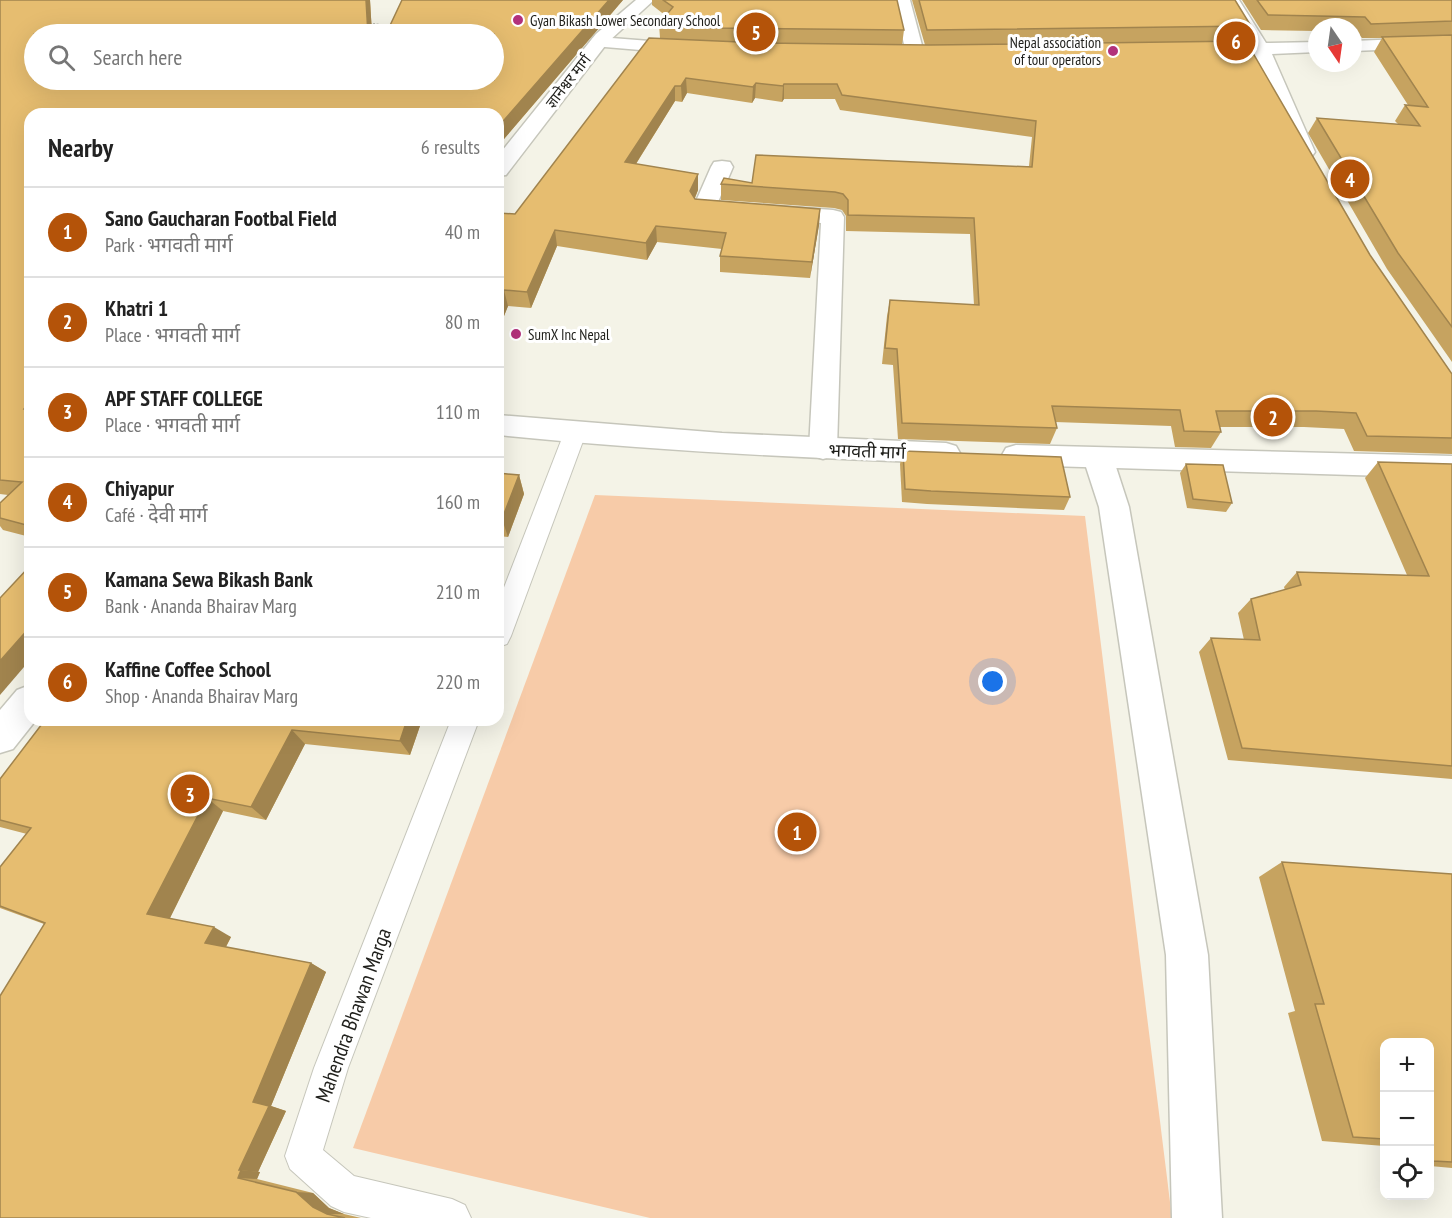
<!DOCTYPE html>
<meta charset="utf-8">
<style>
:root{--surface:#fff;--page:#f6f6f6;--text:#222;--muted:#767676;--line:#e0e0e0;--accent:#b45309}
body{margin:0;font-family:"PT Sans Narrow","Noto Sans Devanagari",sans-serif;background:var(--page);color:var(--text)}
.controls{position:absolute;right:18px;bottom:18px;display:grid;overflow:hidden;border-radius:12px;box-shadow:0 6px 24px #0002}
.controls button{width:54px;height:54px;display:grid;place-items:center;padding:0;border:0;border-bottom:2px solid var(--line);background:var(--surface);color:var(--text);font:30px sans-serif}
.compass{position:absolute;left:1308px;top:18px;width:54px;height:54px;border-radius:50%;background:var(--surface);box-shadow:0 6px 24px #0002;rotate:167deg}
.you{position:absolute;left:993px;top:682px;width:21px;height:21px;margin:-15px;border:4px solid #fff;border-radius:50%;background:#1a73e8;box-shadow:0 0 0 9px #1a73e833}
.badge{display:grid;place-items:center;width:39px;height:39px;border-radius:50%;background:var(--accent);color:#fff;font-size:20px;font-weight:700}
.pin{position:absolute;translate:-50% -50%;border:3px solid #fff;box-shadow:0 2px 6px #0006}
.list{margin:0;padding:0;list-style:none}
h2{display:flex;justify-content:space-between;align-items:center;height:78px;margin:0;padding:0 24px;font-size:26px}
h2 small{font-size:20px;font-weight:400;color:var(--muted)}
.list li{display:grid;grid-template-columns:39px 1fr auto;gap:18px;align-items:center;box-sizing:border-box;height:90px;padding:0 24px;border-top:2px solid var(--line)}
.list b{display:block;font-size:22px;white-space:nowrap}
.list p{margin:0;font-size:20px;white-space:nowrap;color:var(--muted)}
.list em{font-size:20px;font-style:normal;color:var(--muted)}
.icon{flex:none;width:33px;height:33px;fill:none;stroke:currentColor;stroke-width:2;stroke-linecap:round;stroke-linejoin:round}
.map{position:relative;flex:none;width:1452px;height:1218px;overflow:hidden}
.search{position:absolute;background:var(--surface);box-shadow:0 6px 24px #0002;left:24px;top:24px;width:480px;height:66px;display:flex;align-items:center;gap:15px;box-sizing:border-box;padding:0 21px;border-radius:33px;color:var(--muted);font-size:22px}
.panel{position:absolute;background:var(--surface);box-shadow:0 6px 24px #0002;left:24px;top:108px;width:480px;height:618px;border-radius:18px}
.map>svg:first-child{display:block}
.green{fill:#f7cba8}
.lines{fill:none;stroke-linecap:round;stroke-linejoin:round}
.service-casing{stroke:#c6c6bb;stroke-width:2}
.minor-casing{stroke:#c6c6bb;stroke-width:3}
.secondary-casing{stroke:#c6c6bb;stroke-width:3}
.path{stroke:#83837b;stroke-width:2;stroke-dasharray:2 1.5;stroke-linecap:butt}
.service{fill:#fff;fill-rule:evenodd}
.minor{fill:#fff;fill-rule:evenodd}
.secondary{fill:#fff;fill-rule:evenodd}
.wall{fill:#c6a360}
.shaded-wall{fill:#a1844e}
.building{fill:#e6bd70;stroke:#a1844e;stroke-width:1.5}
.poi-dot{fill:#b2317b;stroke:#fff;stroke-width:2}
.labels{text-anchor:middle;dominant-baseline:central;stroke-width:6;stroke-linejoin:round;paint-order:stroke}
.far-poi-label{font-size:15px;fill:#1e1e1a;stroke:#fff;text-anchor:start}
.far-street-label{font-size:15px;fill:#1e1e1a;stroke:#fff}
.street-label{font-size:18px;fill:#1e1e1a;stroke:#fff}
.near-street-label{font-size:21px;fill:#1e1e1a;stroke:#fff}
</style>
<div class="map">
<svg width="1452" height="1218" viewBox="0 0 1452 1218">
<rect width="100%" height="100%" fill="#f4f3e7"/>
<polygon class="green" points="595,495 1085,516 1172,1218 650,1218 353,1148"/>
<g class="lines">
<defs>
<g id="service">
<polygon points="575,425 583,428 586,433 511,636 507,644 498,647 498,603 564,433 567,428"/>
<polygon points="451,720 479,720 348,1068 323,1150 354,1176 452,1199 465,1205 471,1218 371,1218 344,1212 331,1206 290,1169 285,1156 314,1068"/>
</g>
<g id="minor">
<polygon points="894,0 910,0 924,53 921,57 909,57 906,53"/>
<polygon points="1223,0 1239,0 1266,43 1317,42 1317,52 1272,54 1315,152 1312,156 1305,158 1298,156 1295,152 1254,54 1205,55 1199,54 1196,50 1199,46 1205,45 1249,43"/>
<polygon points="599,37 688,44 694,45 697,49 694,53 688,54 593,46 590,42 593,38"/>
<polygon points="1452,37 1452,47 1353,51 1353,41"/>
<polygon points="722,161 730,162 733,167 718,202 833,210 841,212 844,217 837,449 833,456 823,459 813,456 809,449 821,223 696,213 693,208 711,167 714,162"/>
<polygon points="1106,448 1116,451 1120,458 1116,467 1129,507 1208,955 1222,1218 1172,1218 1166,955 1099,507 1086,467 1096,451"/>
</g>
<g id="secondary">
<polygon points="636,0 654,0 608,42 506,175 498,176 498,156 596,34"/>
<path d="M498,415L722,433L946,443L956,446L960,453L956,460L946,463C796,458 647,450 498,435Z"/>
<polygon points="1016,445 1452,456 1452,478 1016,465 1006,462 1002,455 1006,448"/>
<polygon points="30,685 30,720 36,720 13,749 0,753 0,710 17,690"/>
</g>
</defs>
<use href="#service" class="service-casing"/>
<use href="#minor" class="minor-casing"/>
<use href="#secondary" class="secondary-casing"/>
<polyline class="path" points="366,24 395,26"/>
<use href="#service" class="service"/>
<use href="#minor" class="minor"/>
<use href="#secondary" class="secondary"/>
</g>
<g class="wall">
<polygon points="0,0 370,0 372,34 34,34 494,80 402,0 623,0 498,146 498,114 30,114 30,537 3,530 0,526 0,503 8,495 0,494"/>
<polygon points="652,0 897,0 904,30 902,45 925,45 912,0 1235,0 1251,26 1244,41 1370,255 1452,374 1452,454 1354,451 1344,429 1304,427 1220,427 1221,432 1211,448 1175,447 1171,426 1055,422 1057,428 1050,444 898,439 893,365 882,364 887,316 890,300 974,305 970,234 846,231 846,216 842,210 834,208 721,200 721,184 1029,166 1032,137 840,110 835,99 784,99 782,102 755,98 752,103 687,93 682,102 675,101 636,164 698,174 698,190 695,198 695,199 820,209 819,225 810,278 720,272 720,256 722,249 657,242 647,260 557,246 531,308 508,306 498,331 498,213 515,214 660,38 659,24 666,16 652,5"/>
<polygon points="1242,0 1452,0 1452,362 1387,269 1308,133 1317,118 1398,124 1395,121 1405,105 1408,105 1374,52 1382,38 1362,38 1357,32 1353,32 1353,27 1317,27 1317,31 1261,30"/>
<polygon points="903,451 1070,497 1064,510 927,504 902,502 900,464"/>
<polygon points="1378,462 1452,464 1452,779 1228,760 1199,652 1211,638 1244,640 1238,613 1251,599 1285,590 1284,587 1297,572 1407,575 1365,478"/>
<polygon points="1186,464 1232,503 1226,512 1187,508 1180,473"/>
<polygon points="498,473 519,475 524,494 508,537 498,536"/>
<polygon points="45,720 422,720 410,755 305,744 266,820 223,811 170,918 231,937 226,947 311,963 326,972 271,1106 286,1111 258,1172 260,1172 257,1179 313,1193 329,1208 344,1214 361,1218 0,1218 44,924 0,908 0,867 27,834 0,827 0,779"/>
<polygon points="1282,862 1452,874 1452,1168 1430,1166 1430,1042 1384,1042 1384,1146 1322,1141 1288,1013 1295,1011 1259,877"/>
</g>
<g class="shaded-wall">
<polygon points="366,0 370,0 372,34 368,34"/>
<polygon points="609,0 623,0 498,146 498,127"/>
<polygon points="686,78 687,93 682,102 681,86"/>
<polygon points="756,83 755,98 752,103 753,87"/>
<polygon points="784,84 784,99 782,102 783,86"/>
<polygon points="675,86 675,101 627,178 625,162"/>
<polygon points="698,174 698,190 691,207 690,191"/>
<polygon points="820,209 819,225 810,278 812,262"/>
<polygon points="656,226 657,242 647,260 646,243"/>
<polygon points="555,230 557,246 531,308 527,292"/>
<polygon points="504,290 508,306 498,331 498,305"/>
<polygon points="30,401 30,416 24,409"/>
<polygon points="519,475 524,494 508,537 502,519"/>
<polygon points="30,627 30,660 0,695 0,661"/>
<polygon points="407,720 422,720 410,755 400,741"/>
<polygon points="292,730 305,744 266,820 251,807"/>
<polygon points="207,798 223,811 167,924 147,914"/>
<polygon points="214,927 231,937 223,952 205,943"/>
<polygon points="311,963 326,972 271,1106 286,1111 258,1172 239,1170 253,1102"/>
<polygon points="241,1170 260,1172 257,1179 238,1178"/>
<polygon points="296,1192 313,1193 329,1208 344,1214 327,1214 313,1207"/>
</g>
<g class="building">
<polygon points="0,0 366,0 368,34 34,34 34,80 494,80 494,34 386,34 402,0 609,0 498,127 498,114 30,114 30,401 24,409 30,410 30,526 0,518 0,503 22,482 0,480"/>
<polygon points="663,0 897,0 904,30 707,28 659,24 673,7"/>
<polygon points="919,0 1235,0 1251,26 927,30"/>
<polygon points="1257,0 1452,0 1452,21 1371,24 1365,17 1268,15"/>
<polygon points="1452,35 1452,327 1398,253 1317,118 1420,126 1405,105 1428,107 1382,37"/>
<polygon points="649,38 763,43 929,45 1246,41 1370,255 1452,374 1452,438 1367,436 1356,413 1316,411 1216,411 1221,432 1184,431 1180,410 1052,406 1057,428 902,423 897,349 885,348 890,300 979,305 974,218 848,215 848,200 843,194 835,192 721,184 724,178 752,183 756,155 1032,167 1036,121 842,95 837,84 784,84 783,86 756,83 753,87 686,78 681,86 675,86 625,162 698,174 690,191 695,199 820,209 812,262 720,256 726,233 656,226 646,243 555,230 527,292 504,290 498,305 498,213 515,214"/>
<polygon points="903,451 1061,457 1070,497 931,491 905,489"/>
<polygon points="1378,462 1452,464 1452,766 1242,748 1211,638 1260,640 1251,599 1301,585 1297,572 1429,576"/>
<polygon points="1186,464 1223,465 1232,503 1193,499"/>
<polygon points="498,473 519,475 502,519 498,519"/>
<polygon points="30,566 30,627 0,661 0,598"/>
<polygon points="45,720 407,720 400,741 292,730 251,807 207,798 147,914 214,927 205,943 311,963 253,1102 269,1106 239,1170 241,1170 238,1178 296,1192 313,1207 327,1214 345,1218 0,1218 0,996 45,923 0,906 0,867 31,828 0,820 0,779"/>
<polygon points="1282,862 1452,874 1452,1162 1433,1161 1430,1147 1430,1042 1384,1042 1384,1139 1353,1137 1315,1004 1324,1004"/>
</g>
<g class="poi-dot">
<circle cx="518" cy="20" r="6"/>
<circle cx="1113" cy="51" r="6"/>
<circle cx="516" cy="334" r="6"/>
</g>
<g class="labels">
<g class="far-poi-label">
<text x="530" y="20">Gyan Bikash Lower Secondary School</text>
<text x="1101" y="42" text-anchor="end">Nepal association<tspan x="1101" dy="17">of tour operators</tspan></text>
<text x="528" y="334">SumX Inc Nepal</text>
</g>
<g class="far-street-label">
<text transform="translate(568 81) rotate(-52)">ज्ञानेश्वर मार्ग</text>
</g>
<g class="street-label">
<text transform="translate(867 451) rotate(2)">भगवती मार्ग</text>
</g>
<g class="near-street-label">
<text transform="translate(353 1015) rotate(-70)">Mahendra Bhawan Marga</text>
</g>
</g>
</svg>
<div class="controls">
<button>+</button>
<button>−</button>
<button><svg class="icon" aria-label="locate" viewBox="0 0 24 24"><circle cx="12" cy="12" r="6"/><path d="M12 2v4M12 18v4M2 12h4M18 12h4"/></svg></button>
</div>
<svg class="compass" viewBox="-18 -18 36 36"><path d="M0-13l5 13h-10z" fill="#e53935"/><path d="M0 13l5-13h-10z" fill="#767676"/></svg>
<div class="you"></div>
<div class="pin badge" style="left:797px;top:832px">1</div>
<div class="pin badge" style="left:1273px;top:417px">2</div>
<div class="pin badge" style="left:190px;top:794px">3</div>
<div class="pin badge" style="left:1350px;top:179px">4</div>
<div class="pin badge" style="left:756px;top:32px">5</div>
<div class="pin badge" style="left:1236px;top:41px">6</div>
<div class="search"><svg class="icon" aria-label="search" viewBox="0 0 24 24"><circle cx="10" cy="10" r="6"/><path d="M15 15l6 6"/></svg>Search here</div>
<section class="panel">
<h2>Nearby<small>6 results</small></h2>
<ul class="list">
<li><span class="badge">1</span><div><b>Sano Gaucharan Footbal Field</b><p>Park · भगवती मार्ग</p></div><em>40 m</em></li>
<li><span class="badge">2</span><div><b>Khatri 1</b><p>Place · भगवती मार्ग</p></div><em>80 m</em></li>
<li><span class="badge">3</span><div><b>APF STAFF COLLEGE</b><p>Place · भगवती मार्ग</p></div><em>110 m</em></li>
<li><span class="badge">4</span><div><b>Chiyapur</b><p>Café · देवी मार्ग</p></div><em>160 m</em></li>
<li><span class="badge">5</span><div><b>Kamana Sewa Bikash Bank</b><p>Bank · Ananda Bhairav Marg</p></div><em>210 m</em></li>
<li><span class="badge">6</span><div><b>Kaffine Coffee School</b><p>Shop · Ananda Bhairav Marg</p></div><em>220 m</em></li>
</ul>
</section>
</div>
